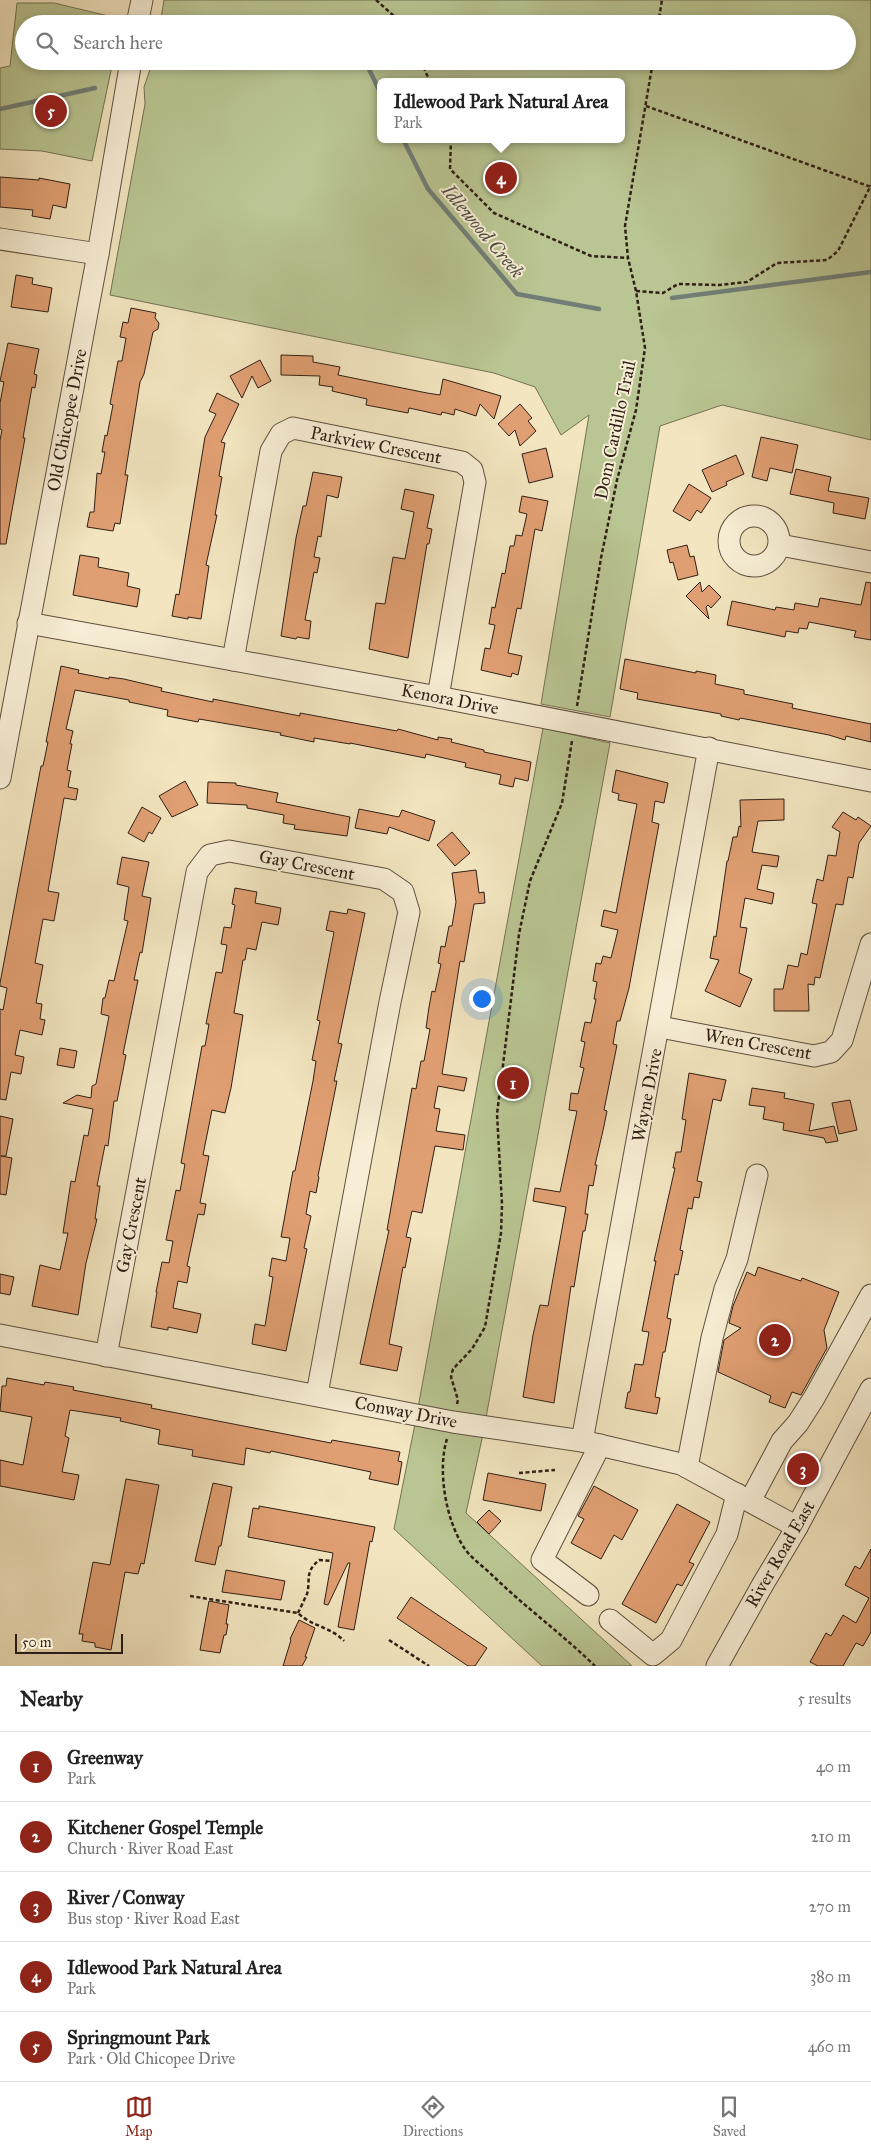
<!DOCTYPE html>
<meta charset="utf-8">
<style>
:root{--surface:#fff;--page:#f2f2f2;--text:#222;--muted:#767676;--line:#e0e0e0;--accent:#8f2418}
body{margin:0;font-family:"IM FELL Great Primer",serif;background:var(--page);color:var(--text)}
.scale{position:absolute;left:15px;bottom:12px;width:108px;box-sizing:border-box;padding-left:5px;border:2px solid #301f16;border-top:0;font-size:14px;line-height:18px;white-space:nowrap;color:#301f16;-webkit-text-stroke:4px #f7eed5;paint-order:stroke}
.you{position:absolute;left:481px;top:998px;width:18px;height:18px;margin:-12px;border:4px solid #fff;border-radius:50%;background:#1a73e8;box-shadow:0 0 0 8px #1a73e833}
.badge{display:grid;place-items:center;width:32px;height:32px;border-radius:50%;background:var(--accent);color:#fff;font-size:16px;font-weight:700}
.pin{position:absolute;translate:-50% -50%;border:2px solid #fff;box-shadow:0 1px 5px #0006}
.popup{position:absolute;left:377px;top:78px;width:248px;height:65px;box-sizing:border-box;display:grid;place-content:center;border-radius:8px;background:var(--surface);filter:drop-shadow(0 1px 4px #0005);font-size:16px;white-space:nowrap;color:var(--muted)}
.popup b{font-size:19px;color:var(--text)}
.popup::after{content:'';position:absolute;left:50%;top:100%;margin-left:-10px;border:10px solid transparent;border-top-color:var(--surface)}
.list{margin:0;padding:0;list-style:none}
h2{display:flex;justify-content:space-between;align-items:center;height:65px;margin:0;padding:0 20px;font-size:21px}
h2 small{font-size:16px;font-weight:400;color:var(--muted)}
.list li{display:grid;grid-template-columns:32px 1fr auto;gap:15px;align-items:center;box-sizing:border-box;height:70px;padding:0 20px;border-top:1px solid var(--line)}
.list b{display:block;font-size:19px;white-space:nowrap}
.list p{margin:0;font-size:16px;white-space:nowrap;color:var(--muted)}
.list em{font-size:16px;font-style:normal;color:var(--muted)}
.icon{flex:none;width:28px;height:28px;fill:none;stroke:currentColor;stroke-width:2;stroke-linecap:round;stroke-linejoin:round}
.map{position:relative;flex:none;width:871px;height:1666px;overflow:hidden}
.search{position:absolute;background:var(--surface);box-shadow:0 2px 8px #0003;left:15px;right:15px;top:15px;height:55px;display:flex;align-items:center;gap:12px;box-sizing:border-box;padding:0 18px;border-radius:28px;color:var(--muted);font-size:19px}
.sheet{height:415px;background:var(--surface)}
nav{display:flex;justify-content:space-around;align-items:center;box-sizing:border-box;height:70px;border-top:1px solid var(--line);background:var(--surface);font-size:14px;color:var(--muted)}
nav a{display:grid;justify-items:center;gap:2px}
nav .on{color:var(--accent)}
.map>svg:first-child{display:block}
.green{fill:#b9c592;stroke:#747254;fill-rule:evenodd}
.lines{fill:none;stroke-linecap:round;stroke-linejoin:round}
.stream{stroke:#717e77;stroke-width:4.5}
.building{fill:#e09f72;stroke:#301f16}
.minor-casing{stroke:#605040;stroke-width:23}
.path{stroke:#301f16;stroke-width:2.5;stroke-dasharray:4 2.5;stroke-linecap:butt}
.minor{stroke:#f7eed5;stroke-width:21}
.labels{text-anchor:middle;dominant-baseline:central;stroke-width:4;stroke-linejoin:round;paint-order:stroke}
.street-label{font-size:18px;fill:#301f16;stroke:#f7eed5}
.water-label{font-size:19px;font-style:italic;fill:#504f47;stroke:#f7eed5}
</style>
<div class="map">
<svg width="871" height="1666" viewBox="0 0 871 1666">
<rect width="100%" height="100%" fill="#f2e5bf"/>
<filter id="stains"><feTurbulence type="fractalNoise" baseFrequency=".004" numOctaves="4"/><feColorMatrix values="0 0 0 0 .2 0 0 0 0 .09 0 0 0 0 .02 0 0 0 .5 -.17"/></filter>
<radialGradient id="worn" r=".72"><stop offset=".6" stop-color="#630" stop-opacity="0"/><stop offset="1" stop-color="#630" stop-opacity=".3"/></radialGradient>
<g class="green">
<path d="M164,0H871V440L722,405L660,426L610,717L541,704L589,415L561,435L535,387L494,373L110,295L145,104L144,87L153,61H847V24H160ZM381,82H621V139H381Z"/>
<polygon points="17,3 54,3 121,19 120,24 24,24 24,61 113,61 92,161 42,151 0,149 0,68 10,66"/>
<polygon points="543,728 610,743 483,1434 466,1513 632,1666 542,1666 394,1529 415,1424"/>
</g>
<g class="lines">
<g class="stream">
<polyline points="237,24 259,24"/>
<polyline points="365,61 381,94"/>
<polyline points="164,64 170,61"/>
<polyline points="0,109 95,88"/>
<polyline points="403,139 428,189 517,294 599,309"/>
<polyline points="672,298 871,272"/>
</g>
</g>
<g class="building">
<polygon points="0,177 39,180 39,178 70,184 66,208 53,205 50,219 32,216 33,210 0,207"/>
<polygon points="16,275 33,278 32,284 52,288 48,312 11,307"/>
<polygon points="131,308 156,313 155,318 159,323 158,329 153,332 144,374 140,382 125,475 128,475 120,524 115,523 113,531 87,527 90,512 94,512 97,473 101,474 105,452 102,452 105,435 107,436 113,405 110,404 118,361 122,361 126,338 120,337 123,322 128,323"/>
<polygon points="8,343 39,349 34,374 37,375 35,388 32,387 23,438 25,438 6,544 0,544 0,440 2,430 0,429 0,403 4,382 0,381"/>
<polygon points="281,355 313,356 313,362 340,367 338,375 427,393 440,395 443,379 501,396 494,419 480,404 476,416 455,409 454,415 442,412 441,415 409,408 408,413 382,408 366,405 367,399 332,391 333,387 319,385 320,376 281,375"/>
<polygon points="260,360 271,381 258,388 252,376 242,398 230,376"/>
<polygon points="217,393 239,404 221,442 225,443 219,476 222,477 215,515 217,515 206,565 209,566 201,619 188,617 188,619 172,616 176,594 179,595 205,437 216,414 209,411"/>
<polygon points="520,404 532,418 528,421 536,431 520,446 515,430 509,436 498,424"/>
<polygon points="761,437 798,445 792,473 770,468 767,481 752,477"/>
<polygon points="546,448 553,477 529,483 522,454"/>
<polygon points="736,455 744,474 726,482 727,485 712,492 702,470"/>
<polygon points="796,469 831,477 828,491 869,498 865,519 833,513 834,503 790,494"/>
<polygon points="313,472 342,477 338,498 327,495 321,537 318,536 314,557 320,558 317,573 314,572 305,620 311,621 309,639 297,637 296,639 281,636 296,538 303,506 306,506"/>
<polygon points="689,484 711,498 701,513 697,510 690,521 673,511"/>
<polygon points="405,489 434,495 427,528 432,529 429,544 427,544 408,658 369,649 376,603 385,604 393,557 405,559 414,512 401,509"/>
<polygon points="522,496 548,501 542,531 535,529 521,609 517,608 508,653 522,656 518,675 512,673 511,677 481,670 485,648 490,649 495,625 489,624 492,607 495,608 502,573 505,574 510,546 514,546 516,535 522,536 527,514 519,512"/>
<polygon points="687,545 690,557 694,556 698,575 678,580 673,562 670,563 667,550"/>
<polygon points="80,555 99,558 98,567 129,573 127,586 140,589 137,607 73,595"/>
<polygon points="700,582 702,592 709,585 721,597 711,608 708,605 706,607 709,619 686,596"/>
<polygon points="866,582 871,583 871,640 854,637 856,631 809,622 807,629 799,628 798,633 786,631 785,637 727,625 732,601 775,610 776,607 794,610 795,603 818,607 820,598 861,605"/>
<polygon points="625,659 696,673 696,671 716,675 715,684 744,690 744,694 793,704 792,708 871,724 871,742 846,736 845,740 829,735 751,720 740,718 739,720 721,716 721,714 637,699 638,693 620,689"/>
<polygon points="61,666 79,670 78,673 109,679 109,677 124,679 162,688 161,691 213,702 213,699 300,716 300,713 397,731 398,729 438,740 438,737 452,739 451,742 484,750 484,752 531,762 528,781 515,778 513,787 499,784 501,775 465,767 466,763 426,754 425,758 350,743 350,744 314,738 314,742 280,735 281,733 199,719 198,722 167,716 168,710 129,702 129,700 75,690 66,729 73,731 70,744 72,744 67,770 71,771 68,787 78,789 76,800 64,798 48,891 59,893 54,921 43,919 35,963 43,965 36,1003 42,1004 40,1019 45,1020 42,1035 20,1030 15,1055 24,1057 21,1074 11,1072 6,1100 0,1099 0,1009 3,1010 7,988 0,986 0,983 41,766 43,766 48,742 46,742"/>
<polygon points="616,770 668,783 664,803 655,801 652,822 659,824 629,988 620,1021 617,1021 613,1044 617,1045 604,1110 607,1111 604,1126 595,1165 597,1165 593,1186 589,1185 585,1214 588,1214 585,1231 583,1231 574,1287 571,1286 554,1403 523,1397 533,1335 540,1305 548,1306 566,1207 533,1201 535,1188 560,1192 577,1111 569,1110 571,1093 578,1094 584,1068 580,1067 585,1042 581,1041 585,1022 591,1023 596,999 594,999 597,982 593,981 596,963 601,964 603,956 611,958 618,930 601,926 604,910 616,913 637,804 618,800 619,794 612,792"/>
<polygon points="185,781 198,805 172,817 159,796"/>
<polygon points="208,782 236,783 236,785 278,793 276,802 350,817 347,836 294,829 295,825 283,823 284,815 247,808 247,805 207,803"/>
<polygon points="784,799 784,820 758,821 752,852 779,856 777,867 762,865 757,889 774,893 772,904 745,898 740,927 747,928 739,973 752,979 740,1007 705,991 719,960 710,958 714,936 716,937 727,861 728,861 733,837 737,837 739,826 741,827 740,800"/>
<polygon points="142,807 161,818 152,834 149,832 144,842 128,833"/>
<polygon points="359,809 399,817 402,810 435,821 429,841 389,827 387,834 355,828"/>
<polygon points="843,812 856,820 858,817 871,826 859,843 853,878 848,877 843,905 836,904 820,978 815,977 814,985 808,984 809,1011 774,1011 774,989 783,989 788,965 798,967 801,953 807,955 817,904 812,903 817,879 823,881 828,855 836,856 840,832 832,827"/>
<polygon points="452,832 470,853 455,866 437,845"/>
<polygon points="122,857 149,862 142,896 151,898 142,953 140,952 134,980 138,980 123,1054 126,1055 117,1101 114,1101 108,1146 105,1145 97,1186 100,1186 95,1219 97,1219 86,1263 78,1315 32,1306 40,1265 60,1270 68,1233 63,1233 71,1181 75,1182 84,1135 88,1136 93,1109 63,1103 77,1095 91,1098 92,1086 96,1084 109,1016 101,1014 103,998 105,998 109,980 114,981 128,921 124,920 129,887 117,884"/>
<polygon points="476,870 479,893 484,892 485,903 474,904 464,962 460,961 442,1074 467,1078 464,1091 438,1086 434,1108 440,1109 436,1131 465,1135 463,1150 435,1146 422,1213 412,1211 406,1237 411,1238 405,1268 403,1267 389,1344 402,1347 397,1371 360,1364 389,1230 387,1230 412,1088 416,1089 421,1061 424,1061 430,1029 426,1028 429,1007 432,991 435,992 441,964 438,963 441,946 445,947 449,926 452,926 456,902 452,873"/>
<polygon points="235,888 257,892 255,903 281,908 278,925 262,922 256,950 247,948 245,960 243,960 234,1013 243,1015 231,1088 225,1113 212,1110 203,1155 209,1156 200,1203 206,1204 204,1215 198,1214 187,1266 190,1267 187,1283 178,1281 173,1308 201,1314 197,1333 168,1327 168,1330 151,1327 157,1292 156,1292 162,1262 169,1263 173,1241 166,1240 176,1190 180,1191 185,1164 181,1163 193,1096 202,1046 205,1046 209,1024 206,1024 216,972 222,973 227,945 221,944 224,927 231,928 235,905 232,904"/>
<polygon points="348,909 365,913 338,1043 342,1044 334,1081 337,1081 318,1176 319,1177 316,1193 310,1191 306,1214 311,1216 304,1248 307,1249 286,1351 252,1344 255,1324 265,1326 273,1277 269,1276 272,1258 286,1261 290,1238 281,1237 293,1171 295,1171 313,1081 316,1061 312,1060 320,1021 317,1020 334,932 326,930 330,911 347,914"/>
<polygon points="60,1048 77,1051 74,1068 57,1065"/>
<polygon points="689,1073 726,1080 721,1101 713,1099 697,1181 702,1182 699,1198 694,1197 692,1209 688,1208 680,1250 683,1251 678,1275 675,1274 667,1318 671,1319 665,1352 663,1352 655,1397 660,1398 657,1414 625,1408 628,1392 630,1392 635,1364 643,1365 649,1332 642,1331 656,1261 654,1261 675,1168 673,1168 676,1152 681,1152 686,1120 682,1119"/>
<polygon points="752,1088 785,1093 784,1098 814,1104 809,1131 834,1126 838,1141 826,1143 824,1138 783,1130 784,1123 763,1119 765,1107 749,1105"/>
<polygon points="850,1100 857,1130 839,1134 832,1103"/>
<polygon points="0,1116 13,1119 6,1156 1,1156 12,1158 6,1195 0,1194"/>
<polygon points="758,1267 801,1281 802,1278 839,1292 824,1330 827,1348 801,1395 792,1392 785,1408 769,1402 771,1396 718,1372 724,1340 741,1328 729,1323 733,1306 747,1272 755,1276"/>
<polygon points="0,1274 14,1277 10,1295 0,1293"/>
<polygon points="7,1378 44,1385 45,1382 74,1387 73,1390 152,1405 151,1408 331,1443 332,1440 400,1452 398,1461 402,1462 398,1485 369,1479 371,1472 271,1451 270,1453 246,1448 244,1465 192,1456 193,1450 158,1444 160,1430 120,1421 121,1418 70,1410 65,1436 69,1438 62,1472 79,1475 74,1500 0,1486 0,1460 23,1465 32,1417 0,1411 2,1386 6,1386"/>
<polygon points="488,1473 546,1484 541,1511 483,1500"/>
<polygon points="126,1479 159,1485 144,1564 141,1563 138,1574 125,1572 111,1650 95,1647 95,1643 82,1641 83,1634 79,1634 93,1562 110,1565"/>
<polygon points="213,1483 232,1487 221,1546 219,1546 215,1565 195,1561"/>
<polygon points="594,1486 638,1510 622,1540 614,1535 601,1559 571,1543 584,1519 578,1516"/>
<polygon points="677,1504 710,1522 689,1562 694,1564 682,1586 677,1584 656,1623 622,1604"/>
<polygon points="259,1506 375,1527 372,1542 370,1541 354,1630 338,1627 350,1563 348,1563 328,1605 324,1604 333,1553 248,1537 253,1508 259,1509"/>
<polygon points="489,1510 501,1521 489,1534 477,1522"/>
<polygon points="871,1549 871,1632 863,1646 856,1643 843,1666 818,1666 810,1662 826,1633 831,1636 843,1615 856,1623 869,1598 845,1585 855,1566 860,1569"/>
<polygon points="226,1570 285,1581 281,1600 222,1592"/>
<polygon points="411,1597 487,1648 475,1666 468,1666 397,1618"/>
<polygon points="209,1601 229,1605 226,1624 228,1624 226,1635 224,1635 220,1653 200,1650"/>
<polygon points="299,1620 315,1628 305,1657 307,1657 302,1666 283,1666 291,1640 290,1639"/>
</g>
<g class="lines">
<defs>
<g id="minor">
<polyline points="137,24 142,0"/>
<polyline points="0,239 98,254"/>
<circle cx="754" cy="541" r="25"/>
<polyline points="780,545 871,562"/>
<polyline points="28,623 438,697 871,781"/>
<polyline points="233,660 271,451 281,434 293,428 462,462 472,470 475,482 438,697"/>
<polyline points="0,778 98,254 131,61"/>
<polyline points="660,1027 814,1056 831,1052 842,1040 871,944"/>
<polyline points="0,1335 453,1422 582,1441 681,1464 797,1527"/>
<polyline points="106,1356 197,872 210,855 229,851 384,879 403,892 409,912 390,1002 317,1394"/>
<polyline points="582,1441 709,748"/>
<polyline points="687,1467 712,1338 725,1289 737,1259 757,1175"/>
<polyline points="750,1501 782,1441 798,1423 814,1398 871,1295"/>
<polyline points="588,1595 542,1560 600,1445"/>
<polyline points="610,1620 653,1655 671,1640 727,1534 737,1494"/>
<polyline points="717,1666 763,1584 797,1527 871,1389"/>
</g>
</defs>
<use href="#minor" class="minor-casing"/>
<g class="path">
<polyline points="376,0 403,24"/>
<polyline points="658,24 662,0"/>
<polyline points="421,61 430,82"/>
<polyline points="646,106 871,187"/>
<polyline points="451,139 450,169 494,213 591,256 628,258"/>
<polyline points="636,291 663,293 678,284 719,285 747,282 777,263 827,260 838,251 871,185"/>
<polyline points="577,706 601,558 617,480 636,410 645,348 636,291 628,258 625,226 653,61"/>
<polyline points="457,1404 458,1400 451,1377 453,1369 472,1349 485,1327 501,1233 502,1204 497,1114 519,934 530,881 562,803 572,741"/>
<path d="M447,1439C437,1470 446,1522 465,1549C472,1559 484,1567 492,1575C525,1607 562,1634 595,1666"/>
<polyline points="519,1473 555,1470"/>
<path d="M190,1596L298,1613C311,1626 331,1627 344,1641"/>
<path d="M298,1613C301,1607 304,1600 307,1594C311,1579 304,1573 319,1560L331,1561"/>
<polyline points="389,1640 429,1666"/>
</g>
<use href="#minor" class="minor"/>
</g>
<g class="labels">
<g class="street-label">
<text transform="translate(67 420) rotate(-79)">Old Chicopee Drive</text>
<text transform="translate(615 430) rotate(-78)">Dom Cardillo Trail</text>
<text transform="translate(376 445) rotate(11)">Parkview Crescent</text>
<text transform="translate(450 699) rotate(11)">Kenora Drive</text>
<text transform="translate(307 865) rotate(11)">Gay Crescent</text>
<text transform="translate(758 1044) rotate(10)">Wren Crescent</text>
<text transform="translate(647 1095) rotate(-79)">Wayne Drive</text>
<text transform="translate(131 1225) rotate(-79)">Gay Crescent</text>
<text transform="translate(406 1412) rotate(11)">Conway Drive</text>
<text transform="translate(780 1554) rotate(-60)">River Road East</text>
</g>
<g class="water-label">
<text transform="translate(483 231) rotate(50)">Idlewood Creek</text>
</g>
</g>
<rect width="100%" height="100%" filter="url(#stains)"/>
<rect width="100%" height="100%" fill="url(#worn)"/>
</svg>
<div class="scale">50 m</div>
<div class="you"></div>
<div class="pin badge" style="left:513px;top:1083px">1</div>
<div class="pin badge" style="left:775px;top:1340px">2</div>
<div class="pin badge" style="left:803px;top:1469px">3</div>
<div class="pin badge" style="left:501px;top:178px">4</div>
<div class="popup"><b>Idlewood Park Natural Area</b>Park</div>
<div class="pin badge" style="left:51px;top:111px">5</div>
<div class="search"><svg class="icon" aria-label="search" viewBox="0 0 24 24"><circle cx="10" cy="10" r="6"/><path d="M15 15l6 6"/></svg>Search here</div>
</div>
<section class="sheet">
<h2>Nearby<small>5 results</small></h2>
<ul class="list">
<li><span class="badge">1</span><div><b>Greenway</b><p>Park</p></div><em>40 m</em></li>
<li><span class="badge">2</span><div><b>Kitchener Gospel Temple</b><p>Church · River Road East</p></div><em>210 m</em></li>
<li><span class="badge">3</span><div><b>River / Conway</b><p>Bus stop · River Road East</p></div><em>270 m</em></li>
<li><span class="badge">4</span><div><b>Idlewood Park Natural Area</b><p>Park</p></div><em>380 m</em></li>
<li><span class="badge">5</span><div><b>Springmount Park</b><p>Park · Old Chicopee Drive</p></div><em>460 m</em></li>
</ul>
</section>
<nav>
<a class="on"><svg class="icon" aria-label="map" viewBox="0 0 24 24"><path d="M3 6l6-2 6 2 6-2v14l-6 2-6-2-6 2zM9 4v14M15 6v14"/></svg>Map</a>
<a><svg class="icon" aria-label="directions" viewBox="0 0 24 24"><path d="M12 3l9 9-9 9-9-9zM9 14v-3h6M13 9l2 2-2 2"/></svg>Directions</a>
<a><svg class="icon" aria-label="saved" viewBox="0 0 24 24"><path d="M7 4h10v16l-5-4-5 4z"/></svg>Saved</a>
</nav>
